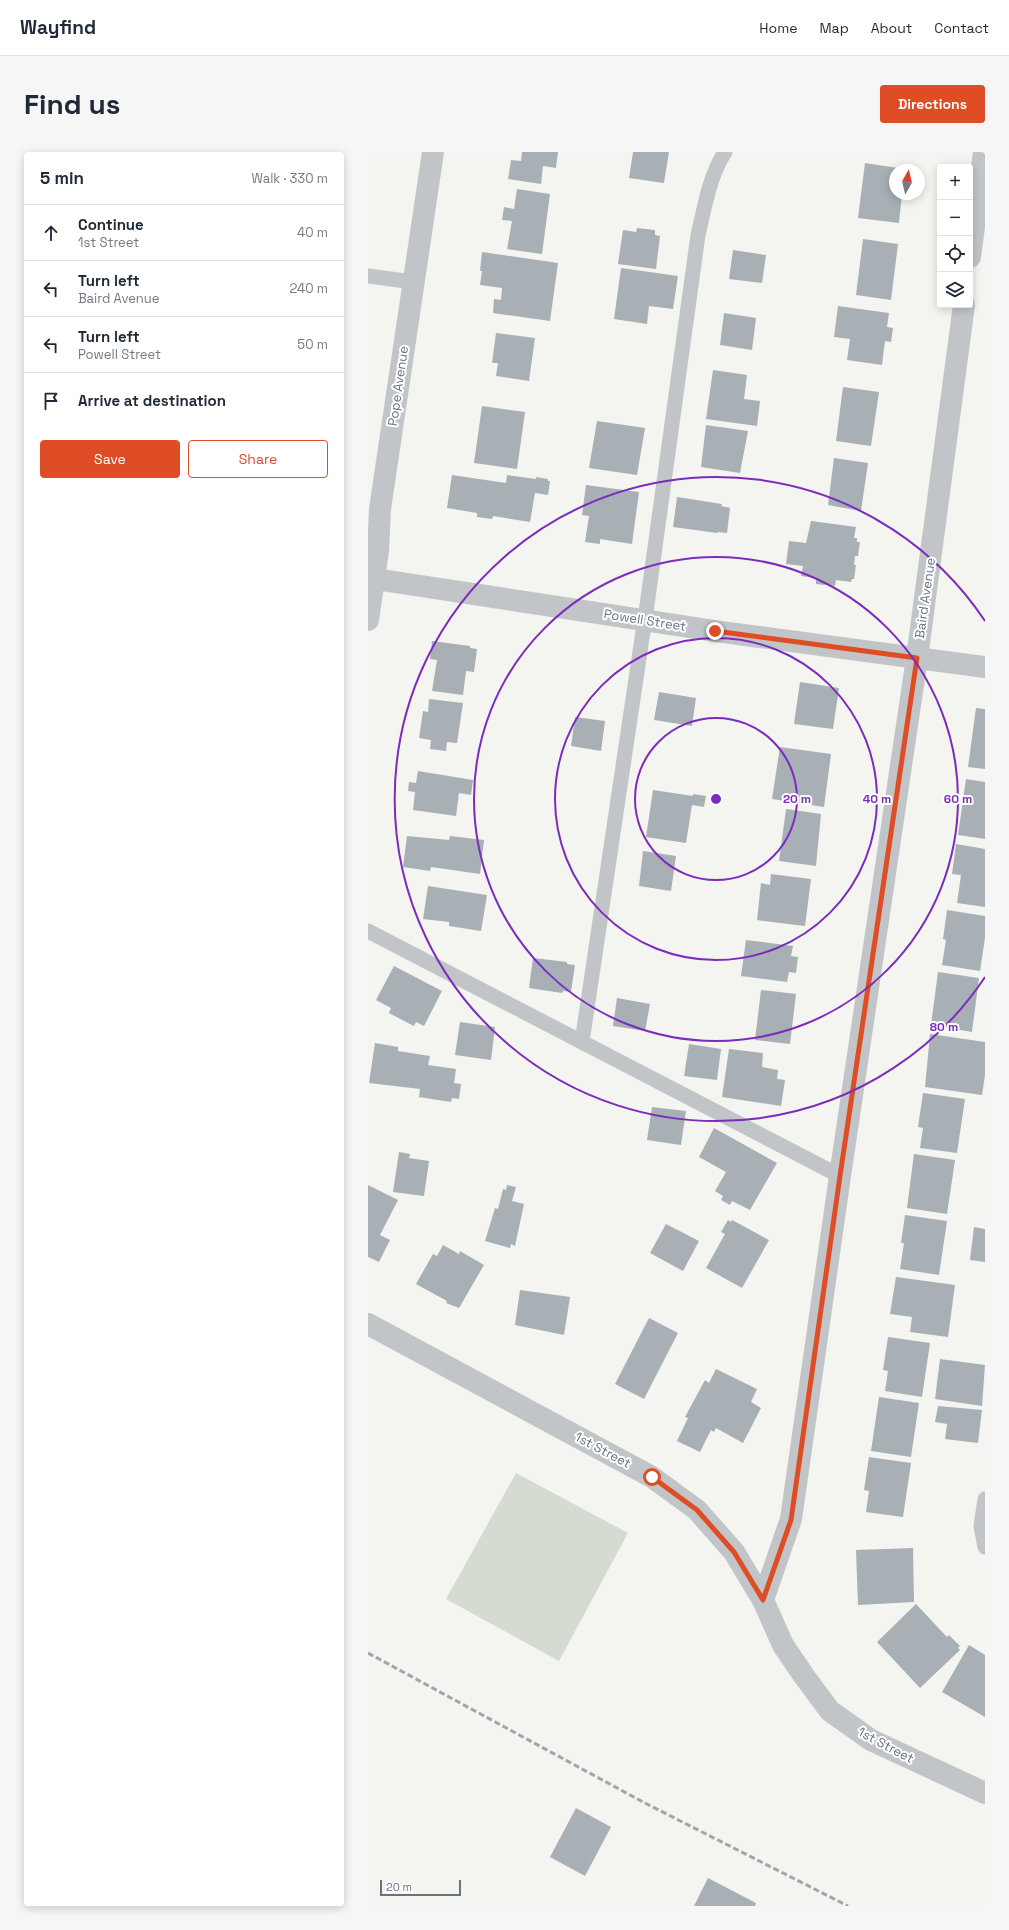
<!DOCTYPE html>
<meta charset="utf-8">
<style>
:root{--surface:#fff;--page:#f6f6f7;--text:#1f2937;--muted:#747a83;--line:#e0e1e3;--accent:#de4d26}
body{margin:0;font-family:"Space Grotesk",sans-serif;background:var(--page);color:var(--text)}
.controls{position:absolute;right:12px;top:12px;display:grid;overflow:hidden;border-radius:4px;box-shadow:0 2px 10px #0003}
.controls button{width:36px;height:36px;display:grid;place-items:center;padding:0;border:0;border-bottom:1px solid var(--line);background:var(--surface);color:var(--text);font:20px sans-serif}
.compass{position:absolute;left:521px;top:12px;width:36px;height:36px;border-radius:50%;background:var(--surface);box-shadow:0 2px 10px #0003;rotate:8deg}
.scale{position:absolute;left:12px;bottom:10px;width:81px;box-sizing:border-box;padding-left:4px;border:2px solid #647481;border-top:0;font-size:11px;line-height:14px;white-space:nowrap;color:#647481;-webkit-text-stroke:3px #fff;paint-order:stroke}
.stop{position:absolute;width:12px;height:12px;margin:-9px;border:3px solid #de4d26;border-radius:50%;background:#fff}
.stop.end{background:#de4d26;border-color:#fff;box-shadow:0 1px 4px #0008}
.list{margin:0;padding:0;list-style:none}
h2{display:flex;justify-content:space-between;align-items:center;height:52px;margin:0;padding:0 16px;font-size:17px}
h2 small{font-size:13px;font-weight:400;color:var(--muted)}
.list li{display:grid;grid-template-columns:26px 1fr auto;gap:12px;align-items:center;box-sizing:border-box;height:56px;padding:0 16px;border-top:1px solid var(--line)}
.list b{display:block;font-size:15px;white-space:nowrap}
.list p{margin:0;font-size:13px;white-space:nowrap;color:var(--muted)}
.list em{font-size:13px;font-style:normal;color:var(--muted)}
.actions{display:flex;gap:8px;padding:12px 16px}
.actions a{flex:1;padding:9px 0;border:1px solid var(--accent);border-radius:4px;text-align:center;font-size:14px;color:var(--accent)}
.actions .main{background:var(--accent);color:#fff}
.icon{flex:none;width:22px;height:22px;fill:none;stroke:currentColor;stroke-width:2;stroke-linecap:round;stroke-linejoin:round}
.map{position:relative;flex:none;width:617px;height:1754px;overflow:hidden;border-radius:4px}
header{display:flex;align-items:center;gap:24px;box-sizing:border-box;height:56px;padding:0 20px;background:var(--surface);border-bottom:1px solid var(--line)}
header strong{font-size:19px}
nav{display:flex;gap:22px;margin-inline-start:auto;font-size:14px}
.intro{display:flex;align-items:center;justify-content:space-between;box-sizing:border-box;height:96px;padding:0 24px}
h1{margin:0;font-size:28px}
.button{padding:10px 18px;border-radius:4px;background:var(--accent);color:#fff;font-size:14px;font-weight:700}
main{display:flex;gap:24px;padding:0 24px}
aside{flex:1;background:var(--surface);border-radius:4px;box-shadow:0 2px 10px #0003}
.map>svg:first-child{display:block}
.green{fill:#d5dbd1}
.building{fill:#a8b0b5}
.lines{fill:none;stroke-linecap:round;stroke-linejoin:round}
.service{stroke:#c2c5c8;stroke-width:15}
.minor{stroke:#c2c5c8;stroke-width:22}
.rail{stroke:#a0a6ab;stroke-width:3;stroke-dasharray:6 3;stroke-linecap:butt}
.route{stroke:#de4d26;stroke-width:5}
.ring{fill:none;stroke:#7b2cbf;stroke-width:2}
.labels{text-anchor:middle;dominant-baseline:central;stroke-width:4;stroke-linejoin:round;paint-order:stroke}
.street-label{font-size:13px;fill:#647481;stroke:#fff}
.centre{fill:#7b2cbf;stroke:#fff;stroke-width:2}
.ring-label{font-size:12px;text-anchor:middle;font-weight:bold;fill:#7b2cbf;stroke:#fff;stroke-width:4;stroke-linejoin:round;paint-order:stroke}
</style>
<header>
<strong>Wayfind</strong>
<nav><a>Home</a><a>Map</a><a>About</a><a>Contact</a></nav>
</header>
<div class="intro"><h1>Find us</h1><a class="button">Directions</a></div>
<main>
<aside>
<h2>5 min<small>Walk · 330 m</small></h2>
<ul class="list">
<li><svg class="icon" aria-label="ahead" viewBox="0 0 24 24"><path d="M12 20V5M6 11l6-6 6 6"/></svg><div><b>Continue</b><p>1st Street</p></div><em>40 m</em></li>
<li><svg class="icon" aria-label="left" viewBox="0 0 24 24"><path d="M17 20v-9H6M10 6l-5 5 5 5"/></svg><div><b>Turn left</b><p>Baird Avenue</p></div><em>240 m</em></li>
<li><svg class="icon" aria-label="left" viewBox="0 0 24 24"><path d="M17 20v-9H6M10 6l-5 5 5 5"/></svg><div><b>Turn left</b><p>Powell Street</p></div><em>50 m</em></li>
<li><svg class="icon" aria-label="arrive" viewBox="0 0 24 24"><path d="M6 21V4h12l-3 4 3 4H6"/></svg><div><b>Arrive at destination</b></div></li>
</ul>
<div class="actions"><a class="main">Save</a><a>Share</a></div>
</aside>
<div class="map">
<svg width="617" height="1754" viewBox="0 0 617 1754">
<rect width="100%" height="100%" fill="#f4f4f0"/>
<polygon class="green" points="148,1321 260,1381 191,1509 78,1447"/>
<g class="building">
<polygon points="154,0 190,0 188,16 175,14 173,32 140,27 143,8 153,9"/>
<polygon points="265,0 301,0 296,31 261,26"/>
<polygon points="497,11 537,17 527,18 527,42 534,42 531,71 490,66"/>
<polygon points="149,37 182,42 174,102 139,97 144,69 134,68 136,55 146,57"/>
<polygon points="269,76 287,78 287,83 292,84 288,117 250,112 255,78 268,80"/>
<polygon points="495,87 530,92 523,148 488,143"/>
<polygon points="365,98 398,103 394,131 361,127"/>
<polygon points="114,100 190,111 182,169 125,161 126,147 133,148 134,136 112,133 114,119 112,119"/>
<polygon points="253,116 310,124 305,157 281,154 279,172 246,167"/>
<polygon points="470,154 521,161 519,175 525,176 523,190 517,189 514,213 479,208 482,187 466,185"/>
<polygon points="356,161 388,166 384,198 352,193"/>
<polygon points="128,181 167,186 161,229 128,224 130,211 124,211"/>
<polygon points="345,218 379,223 376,247 392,249 389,274 338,267"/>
<polygon points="475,235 511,240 503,294 468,289"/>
<polygon points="114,254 157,260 149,317 106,311"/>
<polygon points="229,269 277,276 269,323 221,316"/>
<polygon points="338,273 380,279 372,321 333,315"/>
<polygon points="466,306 500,311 493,359 460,353"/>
<polygon points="84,323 138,331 139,323 168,327 168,325 180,327 180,329 182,329 180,343 167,341 162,370 125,364 124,367 109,365 109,361 79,356"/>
<polygon points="218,333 271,340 264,392 232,387 232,392 217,390 221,364 214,363"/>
<polygon points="309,345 354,352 353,354 362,356 359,381 350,380 349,381 305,375"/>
<polygon points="443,369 488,375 486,386 489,386 489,390 492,390 490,404 487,404 486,413 488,413 486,427 484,427 483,430 468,428 467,434 448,432 448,426 433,424 435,414 418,412 421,389 438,391"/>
<polygon points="64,489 102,494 102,496 109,497 106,520 98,519 95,543 64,539 69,508 62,507"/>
<polygon points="432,530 471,536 465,577 426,572"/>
<polygon points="291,540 328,546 324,574 286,568"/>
<polygon points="61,547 95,551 89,591 79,590 78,599 62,597 63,588 51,586 55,559 60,560"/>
<polygon points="608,556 617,557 617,617 600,615"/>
<polygon points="207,565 237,569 233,599 203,594"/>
<polygon points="412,595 463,602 456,655 404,647"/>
<polygon points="50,619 105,628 103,643 91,641 88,664 45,658 47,640 40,639 41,630 48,631"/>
<polygon points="598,627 617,630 617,687 590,683"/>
<polygon points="285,638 325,644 325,642 338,644 336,655 324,653 318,691 278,685"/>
<polygon points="418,657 453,662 448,714 411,709"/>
<polygon points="39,684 81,688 82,684 116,688 112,722 63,715 62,719 35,715"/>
<polygon points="588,692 617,697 617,755 589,751 593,723 584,722"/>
<polygon points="275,699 308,704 303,739 271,734"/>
<polygon points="403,722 443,727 437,774 389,768 393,731 402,733"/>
<polygon points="60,734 119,743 113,779 81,774 81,770 55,767"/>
<polygon points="579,758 617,764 617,786 612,819 574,813 578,788 575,787"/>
<polygon points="378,788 425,794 423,804 430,805 428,821 421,820 419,830 373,824"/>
<polygon points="165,806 199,810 199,812 207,813 203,840 195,839 194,841 161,836"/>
<polygon points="26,814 74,839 56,874 48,870 46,874 42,872 21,861 23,856 8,848"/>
<polygon points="570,820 611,826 604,880 563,873"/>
<polygon points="393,838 428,842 422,892 387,888"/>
<polygon points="249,846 282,852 277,879 245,874"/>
<polygon points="92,870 127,875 123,908 87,903"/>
<polygon points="562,882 617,890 617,923 614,943 557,935"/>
<polygon points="7,891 30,895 30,899 62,904 60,913 88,917 86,931 93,932 91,947 84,946 83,950 51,945 52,937 1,931"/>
<polygon points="321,892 353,897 349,928 316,924"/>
<polygon points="361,897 395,901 394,915 410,918 409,927 417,928 413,954 354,945"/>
<polygon points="555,941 597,947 589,1001 552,996 555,976 550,975"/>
<polygon points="284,955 318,959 313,993 279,988"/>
<polygon points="346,976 409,1011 382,1058 364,1049 362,1053 353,1048 355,1044 347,1039 358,1020 331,1005"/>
<polygon points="31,1000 42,1002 41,1006 61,1009 56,1044 25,1040"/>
<polygon points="546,1002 587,1008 579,1062 539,1056"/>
<polygon points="0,1033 30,1048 12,1083 22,1088 11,1110 0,1105"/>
<polygon points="139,1033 148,1035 144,1049 156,1052 147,1094 143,1092 142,1096 117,1089 127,1056 130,1057 135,1037 138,1038"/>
<polygon points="537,1063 579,1069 571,1123 532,1117 536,1091 533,1091"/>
<polygon points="360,1068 363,1070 364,1068 401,1088 374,1136 338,1116 357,1082 353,1080"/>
<polygon points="298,1072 331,1089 315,1119 282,1101"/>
<polygon points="606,1075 617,1077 617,1110 602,1108"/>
<polygon points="75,1093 91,1102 92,1099 116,1113 91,1156 78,1151 79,1149 48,1132 65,1102 69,1104"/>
<polygon points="528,1125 587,1133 580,1185 542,1180 544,1165 522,1162"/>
<polygon points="152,1138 202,1145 196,1183 147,1173"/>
<polygon points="281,1166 310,1181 276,1247 247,1232"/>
<polygon points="520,1185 562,1191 554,1245 517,1239 520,1219 515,1218"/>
<polygon points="572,1207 617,1213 614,1254 567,1247"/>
<polygon points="348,1217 389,1237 383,1250 393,1256 375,1291 348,1276 346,1280 343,1278 332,1300 309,1289 320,1266 317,1265 337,1228 341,1231"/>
<polygon points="511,1245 551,1251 543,1305 503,1299"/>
<polygon points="570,1254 614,1258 610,1291 577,1287 579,1272 567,1270"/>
<polygon points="501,1305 543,1311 535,1365 498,1360 501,1339 496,1338"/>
<polygon points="545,1396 546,1450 490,1453 488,1398"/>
<polygon points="548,1452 579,1485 581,1483 592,1494 590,1496 592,1498 552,1536 509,1490"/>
<polygon points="601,1493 617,1503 617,1565 574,1540"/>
<polygon points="208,1656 243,1675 217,1724 182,1705"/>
<polygon points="340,1726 388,1751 387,1754 326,1754"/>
</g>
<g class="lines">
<g class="service">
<polyline points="0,124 45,130"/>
<polyline points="0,779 472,1024"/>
<path d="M214,890L280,446L330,83C337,54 341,25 357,0"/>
<polyline points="617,1347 613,1374 617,1395"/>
</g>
<g class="minor">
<polyline points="602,105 616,0"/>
<polyline points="7,427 347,479 617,515"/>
<polyline points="0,468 10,399 12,357 65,0"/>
<polyline points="0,1172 284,1325 329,1358 366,1400 395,1448 415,1493 436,1524 462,1559 503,1588 617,1641"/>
<polyline points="395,1448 423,1367 472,1024 549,506 596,153"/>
</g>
<polyline class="rail" points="0,1501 275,1650 480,1754"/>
</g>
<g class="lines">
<polyline class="route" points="284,1325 329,1358 366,1400 395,1448 423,1368 472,1024 549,506 347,479"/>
</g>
<g class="ring">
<circle cx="348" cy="647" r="81"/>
<circle cx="348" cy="647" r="161"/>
<circle cx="348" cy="647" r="242"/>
<path d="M617 825A322 322 0 1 1 617 469"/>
</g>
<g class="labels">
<g class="street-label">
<text transform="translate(30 234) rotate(-82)">Pope Avenue</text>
<text transform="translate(557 446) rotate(-82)">Baird Avenue</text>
<text transform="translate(277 468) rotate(9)">Powell Street</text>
<text transform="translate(235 1298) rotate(28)">1st Street</text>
<text transform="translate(518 1593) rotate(28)">1st Street</text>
</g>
</g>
<circle cx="348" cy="647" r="6" class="centre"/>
<g class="ring-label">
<text x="429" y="651">20 m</text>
<text x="509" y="651">40 m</text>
<text x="590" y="651">60 m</text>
<text x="576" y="879">80 m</text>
</g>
</svg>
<div class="controls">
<button>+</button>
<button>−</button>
<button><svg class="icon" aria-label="locate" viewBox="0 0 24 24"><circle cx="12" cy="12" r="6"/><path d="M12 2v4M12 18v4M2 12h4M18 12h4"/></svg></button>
<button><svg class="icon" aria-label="layers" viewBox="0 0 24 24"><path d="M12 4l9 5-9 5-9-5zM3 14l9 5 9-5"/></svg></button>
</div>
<svg class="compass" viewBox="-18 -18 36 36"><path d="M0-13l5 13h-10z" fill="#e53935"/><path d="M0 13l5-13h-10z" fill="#747a83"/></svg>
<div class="scale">20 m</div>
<div class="stop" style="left:284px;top:1325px"></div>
<div class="stop end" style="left:347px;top:479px"></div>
</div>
</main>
